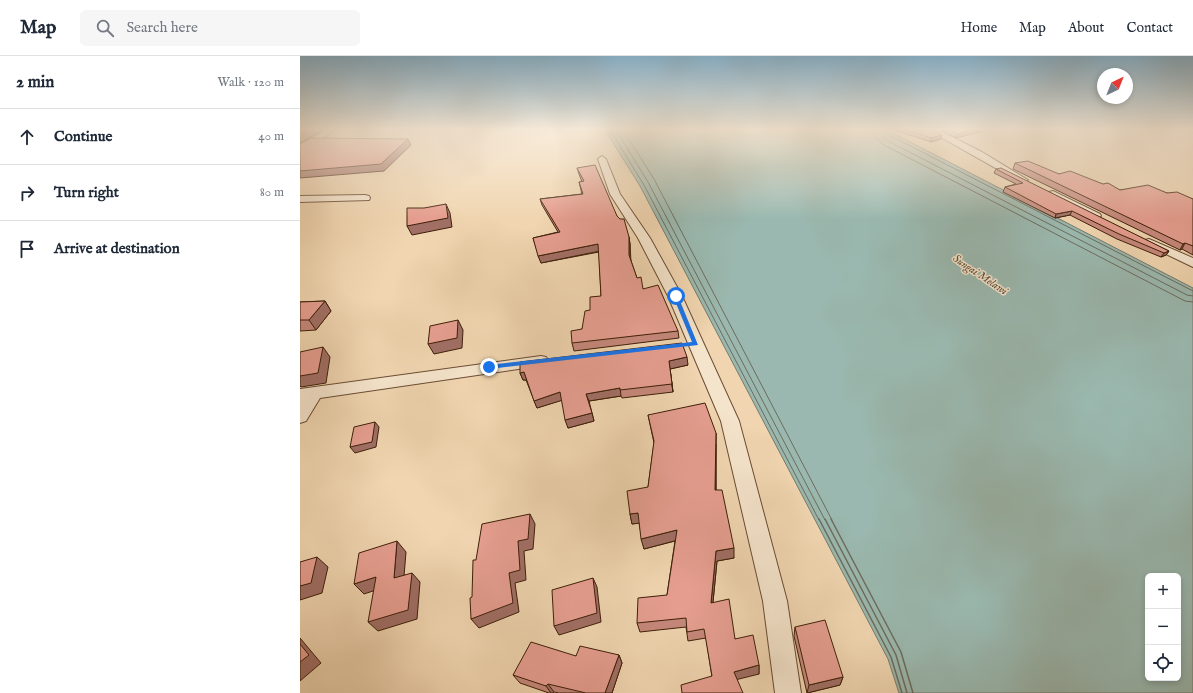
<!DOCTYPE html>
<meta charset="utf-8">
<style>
:root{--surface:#fff;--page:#f6f6f7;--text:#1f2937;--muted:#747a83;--line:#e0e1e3}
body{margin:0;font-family:"IM FELL English",serif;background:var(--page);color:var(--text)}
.controls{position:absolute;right:12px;bottom:12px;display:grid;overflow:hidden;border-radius:6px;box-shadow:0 2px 6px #0003}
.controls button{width:36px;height:36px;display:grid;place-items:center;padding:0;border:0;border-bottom:1px solid var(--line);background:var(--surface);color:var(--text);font:20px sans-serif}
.compass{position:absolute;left:797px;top:12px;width:36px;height:36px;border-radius:50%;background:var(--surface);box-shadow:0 2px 6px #0003;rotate:43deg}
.stop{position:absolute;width:12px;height:12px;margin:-9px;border:3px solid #1a73e8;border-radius:50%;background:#fff}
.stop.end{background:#1a73e8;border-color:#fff;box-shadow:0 1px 4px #0008}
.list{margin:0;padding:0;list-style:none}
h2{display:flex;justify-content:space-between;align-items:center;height:52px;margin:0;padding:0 16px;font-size:17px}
h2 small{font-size:13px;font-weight:400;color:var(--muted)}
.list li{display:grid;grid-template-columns:26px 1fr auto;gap:12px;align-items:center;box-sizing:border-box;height:56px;padding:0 16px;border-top:1px solid var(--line)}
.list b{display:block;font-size:15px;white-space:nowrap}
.list em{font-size:13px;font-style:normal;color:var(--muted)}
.icon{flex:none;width:22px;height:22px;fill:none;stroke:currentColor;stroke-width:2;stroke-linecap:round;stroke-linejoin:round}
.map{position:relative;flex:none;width:893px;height:637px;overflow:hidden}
header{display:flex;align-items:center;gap:24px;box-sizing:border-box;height:56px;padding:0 20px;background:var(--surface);border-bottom:1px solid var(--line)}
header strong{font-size:19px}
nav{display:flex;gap:22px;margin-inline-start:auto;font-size:14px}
.search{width:280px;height:36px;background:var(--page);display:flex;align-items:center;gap:10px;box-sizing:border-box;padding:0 14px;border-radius:6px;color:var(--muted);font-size:15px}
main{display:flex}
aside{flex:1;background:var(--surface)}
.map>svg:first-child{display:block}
.water{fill:#9ab8af;stroke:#757b6c;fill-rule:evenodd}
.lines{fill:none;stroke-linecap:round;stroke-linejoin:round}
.shore-far1{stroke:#6c6c5c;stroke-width:1}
.shore{stroke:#6c6c5c;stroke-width:1.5}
.minor-casing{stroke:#6a4c32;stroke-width:2}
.minor{fill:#f5e4cc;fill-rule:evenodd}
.wall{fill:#c6887c;stroke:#3d1f08}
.shaded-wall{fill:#a16f65;stroke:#3d1f08}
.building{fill:#e69e90;stroke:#3d1f08}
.route{fill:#1a73e8}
.labels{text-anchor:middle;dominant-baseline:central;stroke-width:3;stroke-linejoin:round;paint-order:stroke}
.far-water-label{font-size:11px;font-style:italic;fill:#594d3a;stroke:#f5e4cc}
</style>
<header>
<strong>Map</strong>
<div class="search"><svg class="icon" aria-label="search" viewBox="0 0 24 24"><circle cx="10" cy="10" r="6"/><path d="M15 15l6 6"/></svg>Search here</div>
<nav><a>Home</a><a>Map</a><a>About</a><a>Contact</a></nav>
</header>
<main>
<aside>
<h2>2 min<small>Walk · 120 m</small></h2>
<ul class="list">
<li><svg class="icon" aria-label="ahead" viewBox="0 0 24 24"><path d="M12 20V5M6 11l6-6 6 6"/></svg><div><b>Continue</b></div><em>40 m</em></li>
<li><svg class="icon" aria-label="right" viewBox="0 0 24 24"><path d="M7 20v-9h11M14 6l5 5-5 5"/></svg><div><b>Turn right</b></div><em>80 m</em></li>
<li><svg class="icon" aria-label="arrive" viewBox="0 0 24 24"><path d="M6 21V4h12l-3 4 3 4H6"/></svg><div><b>Arrive at destination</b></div></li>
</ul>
</aside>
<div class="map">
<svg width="893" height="637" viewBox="0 0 893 637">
<rect width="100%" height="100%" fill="#f0d5b0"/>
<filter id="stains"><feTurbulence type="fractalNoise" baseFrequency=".005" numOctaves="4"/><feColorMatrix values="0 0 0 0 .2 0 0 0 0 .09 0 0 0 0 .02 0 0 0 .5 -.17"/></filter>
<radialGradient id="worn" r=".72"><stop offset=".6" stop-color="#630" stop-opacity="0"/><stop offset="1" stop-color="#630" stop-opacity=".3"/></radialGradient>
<path class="water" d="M305,74H587L893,232V637H599L588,603L340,130ZM848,520H878V622H848Z"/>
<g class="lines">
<g class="shore-far1">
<polyline points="310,74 344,129 519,464"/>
<polyline points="316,74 348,126 525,464"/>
<polyline points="323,74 354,123 532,464"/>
<polyline points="575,74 577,83 584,89 885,245 893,246"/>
<polyline points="581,74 586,84 887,239 893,240"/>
<polyline points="586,74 589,79 893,235"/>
</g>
<g class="shore">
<polyline points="519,463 591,601 602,637"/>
<polyline points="525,463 596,599 607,637"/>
<polyline points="531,463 601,596 613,637"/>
</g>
<defs>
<g id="minor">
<polygon points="26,74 36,74 0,95 0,89"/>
<polygon points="628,74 638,74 682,96 728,124 723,127 720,126"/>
<polygon points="302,100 306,103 320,138 350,182 382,240 439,365 487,545 501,637 475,637 463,545 421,365 368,240 338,182 310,138 298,103"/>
<polygon points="753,135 800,158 801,160 796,163 792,162 749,140 748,138 749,136"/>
<polygon points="65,139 69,140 70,142 69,144 0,146 0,140"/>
<polygon points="849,183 893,202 893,211 845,188 843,186 845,184"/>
<polygon points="241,300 246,301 249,305 246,309 20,342 6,365 0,367 0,333"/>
</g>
</defs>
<use href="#minor" class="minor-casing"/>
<use href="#minor" class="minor"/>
</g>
<g class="wall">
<polygon points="595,74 632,74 641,83 631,86"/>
<polygon points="641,74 683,74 683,75 656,82"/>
<polygon points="715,107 759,118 820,134 867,137 893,143 893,199 882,193 880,194 713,113"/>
<polygon points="277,112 317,160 329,181 330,188 330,202 337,222 343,233 378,275 379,282 274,295 272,287 282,273 290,254 301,240 299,196 241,207 233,182 258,176 242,149 240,143 282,138 279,126 282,126 279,118"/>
<polygon points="696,113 869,195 866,199 861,201 817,183 770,159 755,162 703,136 705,131 716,128 694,117"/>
<polygon points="25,245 31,255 16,274 0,275 0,246"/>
<polygon points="388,309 370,313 373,336 322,342 321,340 289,345 294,365 268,372 262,344 237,352 226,324 223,324 220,317"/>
<polygon points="348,359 416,388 416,434 434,502 417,505 413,546 435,583 459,609 459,618 412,621 406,582 388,585 386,571 340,576 337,567 367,539 375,485 344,493 339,467 332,468 330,458 348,431 354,387"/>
<polygon points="495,571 543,621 540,629 507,637 494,580"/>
<polygon points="319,599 322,607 312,637 259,637 254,636 253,637 249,637 220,627 213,619 276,600"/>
</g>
<g class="shaded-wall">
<polygon points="10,74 23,74 0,87 0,79"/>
<polygon points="675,74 683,74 683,75 656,82 657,78"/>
<polygon points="642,79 641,83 631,86 631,82"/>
<polygon points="108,83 111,89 84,115 0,122 0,115"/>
<polygon points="146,148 150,157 152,171 112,179 107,170"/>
<polygon points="772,155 770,159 755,162 756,158"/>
<polygon points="329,181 330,188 331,206 329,199"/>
<polygon points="885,187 882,193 880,194 883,188"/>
<polygon points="298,188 300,195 241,207 238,200"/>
<polygon points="869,195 866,199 861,201 864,197"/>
<polygon points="25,245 31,255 16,274 9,264"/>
<polygon points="158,264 163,274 162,292 134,298 128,288"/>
<polygon points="23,291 30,301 26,327 1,331 0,330 0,320"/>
<polygon points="387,301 388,309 370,313 373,336 369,305"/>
<polygon points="224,316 227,324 223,324 220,317"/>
<polygon points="320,332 321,340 289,345 286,338"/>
<polygon points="260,336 263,344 237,352 234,345"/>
<polygon points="292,357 294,365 268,372 265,364"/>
<polygon points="75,366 79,371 76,391 55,397 50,391"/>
<polygon points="416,377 416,445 415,434"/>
<polygon points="338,457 340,467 332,468 330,458"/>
<polygon points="230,458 235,468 233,493 224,495 226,524 215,527 219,556 179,572 171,563 209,517 218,485"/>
<polygon points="377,474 378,484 344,493 341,483"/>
<polygon points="97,485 106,496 103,532 94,522"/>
<polygon points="434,492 434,502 417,505 412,556 411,547 416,495"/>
<polygon points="17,501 28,511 22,537 0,544 0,530"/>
<polygon points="112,517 120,526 117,563 78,575 68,566"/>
<polygon points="76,521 85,531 64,538 54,528"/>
<polygon points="293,522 297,531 301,566 259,579 254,570"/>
<polygon points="0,582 21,607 0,625"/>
<polygon points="319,599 322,607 312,637 305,637"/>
<polygon points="459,609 459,618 435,624 434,616"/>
<polygon points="543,621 540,629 507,637 509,629"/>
<polygon points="248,628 254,636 253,637 251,637 246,630"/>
</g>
<g class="building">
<polygon points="0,74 10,74 0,79"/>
<polygon points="607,74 632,74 642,79 631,82"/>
<polygon points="649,74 675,74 657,78"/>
<polygon points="11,82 108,83 81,108 0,115 0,88"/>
<polygon points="728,105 759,118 770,115 803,128 808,127 820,134 848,129 867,137 877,136 893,143 893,190 885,187 883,188 715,107"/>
<polygon points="295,109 317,160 320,163 324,163 329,181 329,199 337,222 341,221 343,233 358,229 378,275 272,287 271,275 282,273 285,255 290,254 290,241 301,240 298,188 238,200 233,182 260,176 240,143 283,138 279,126 284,125 277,112"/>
<polygon points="701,112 869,195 864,197 819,178 772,155 756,158 705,131 723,127 696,113"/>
<polygon points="146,148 148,162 107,170 107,152 124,152"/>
<polygon points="25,245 9,264 0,264 0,246"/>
<polygon points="158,264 157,282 128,288 130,270"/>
<polygon points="382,287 387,301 369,305 372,328 320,334 320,332 286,338 292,357 265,364 260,336 234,345 224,316 220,317 220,306"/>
<polygon points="23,291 18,317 0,320 0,296"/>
<polygon points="405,347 416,377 415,434 422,434 434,492 416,495 411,547 429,543 435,583 453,579 459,609 434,616 443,637 382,637 381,629 412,620 404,573 387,576 386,562 337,567 338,542 367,539 377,474 341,483 338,457 330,458 327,435 348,431 354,385 348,359"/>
<polygon points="75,366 72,386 50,391 54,371"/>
<polygon points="230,458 228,483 218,485 220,514 209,517 213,547 171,563 170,542 172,541 173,504 176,504 182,468"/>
<polygon points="97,485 94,522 112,517 108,554 68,566 76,521 54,528 59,497"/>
<polygon points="17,501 11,527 0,530 0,506"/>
<polygon points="293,522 297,557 254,570 252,534"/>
<polygon points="525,564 543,621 509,629 495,571"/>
<polygon points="231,586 276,600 280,590 319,599 305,637 286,637 248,628 246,630 213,619"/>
<polygon points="0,588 9,599 0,606"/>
</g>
<linearGradient id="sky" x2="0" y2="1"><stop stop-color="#89b6d1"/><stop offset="0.45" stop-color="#f8ecdb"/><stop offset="1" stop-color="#f8ecdb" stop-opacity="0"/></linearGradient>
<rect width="893" height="163" fill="url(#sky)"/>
<polygon class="route" points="376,238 378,240 398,289 189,313 186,311 189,309 392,286 373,240"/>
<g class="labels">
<g class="far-water-label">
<text transform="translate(680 219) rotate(34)">Sungai Melawi</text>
</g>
</g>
<rect width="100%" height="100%" filter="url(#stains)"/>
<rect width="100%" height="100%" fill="url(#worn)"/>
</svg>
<div class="controls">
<button>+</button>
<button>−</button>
<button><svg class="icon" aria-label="locate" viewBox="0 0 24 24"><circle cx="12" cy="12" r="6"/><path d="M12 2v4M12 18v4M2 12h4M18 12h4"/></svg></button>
</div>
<svg class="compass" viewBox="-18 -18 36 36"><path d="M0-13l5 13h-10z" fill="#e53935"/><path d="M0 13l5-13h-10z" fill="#747a83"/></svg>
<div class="stop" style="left:376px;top:240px"></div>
<div class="stop end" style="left:189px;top:311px"></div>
</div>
</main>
